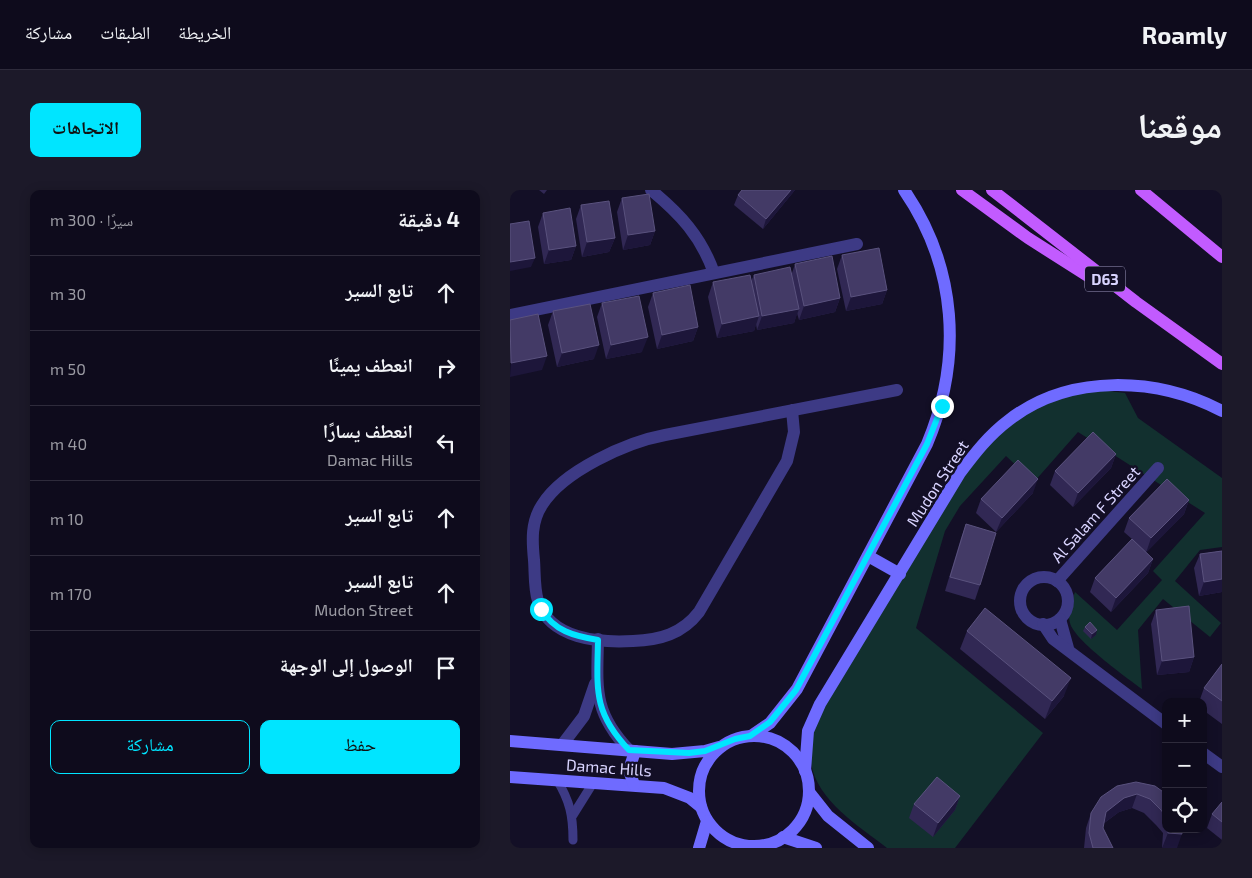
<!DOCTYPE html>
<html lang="ar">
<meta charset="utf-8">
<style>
:root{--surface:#0e0b1c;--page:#1c1929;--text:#f1f3f6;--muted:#9b9ba3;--line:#2e2b3b;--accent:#00e5ff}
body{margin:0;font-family:"Exo 2","Noto Naskh Arabic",sans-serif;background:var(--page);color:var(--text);direction:rtl}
.controls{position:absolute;right:15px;bottom:15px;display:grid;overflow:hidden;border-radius:10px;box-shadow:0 2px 12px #0003}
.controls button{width:45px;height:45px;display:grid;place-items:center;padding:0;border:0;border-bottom:1px solid var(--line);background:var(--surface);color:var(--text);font:25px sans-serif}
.stop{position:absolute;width:15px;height:15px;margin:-11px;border:4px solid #00e5ff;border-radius:50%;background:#fff}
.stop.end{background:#00e5ff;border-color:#fff;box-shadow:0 1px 5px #0008}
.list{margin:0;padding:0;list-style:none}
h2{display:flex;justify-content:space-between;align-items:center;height:65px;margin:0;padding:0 20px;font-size:21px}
h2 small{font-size:16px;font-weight:400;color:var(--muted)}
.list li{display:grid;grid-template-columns:32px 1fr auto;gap:15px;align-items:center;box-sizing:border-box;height:75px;padding:0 20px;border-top:1px solid var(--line)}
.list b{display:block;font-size:19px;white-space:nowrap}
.list p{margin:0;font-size:16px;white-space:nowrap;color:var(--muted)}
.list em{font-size:16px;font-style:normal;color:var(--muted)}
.actions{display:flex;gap:10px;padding:15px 20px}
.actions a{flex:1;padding:11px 0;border:1px solid var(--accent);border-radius:10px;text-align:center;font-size:18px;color:var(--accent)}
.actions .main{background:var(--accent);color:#111}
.icon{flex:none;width:28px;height:28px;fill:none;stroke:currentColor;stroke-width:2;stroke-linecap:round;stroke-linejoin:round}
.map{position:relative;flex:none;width:712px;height:658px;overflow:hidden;direction:ltr;border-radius:10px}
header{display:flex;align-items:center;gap:30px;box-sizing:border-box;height:70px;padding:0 25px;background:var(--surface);border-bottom:1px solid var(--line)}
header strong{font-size:24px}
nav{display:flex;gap:28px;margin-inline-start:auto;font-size:18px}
.intro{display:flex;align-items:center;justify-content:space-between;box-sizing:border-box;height:120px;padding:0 30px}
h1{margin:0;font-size:35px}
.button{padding:12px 22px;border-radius:10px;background:var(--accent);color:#111;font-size:18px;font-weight:700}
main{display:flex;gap:30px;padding:0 30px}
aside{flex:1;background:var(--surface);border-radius:10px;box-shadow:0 2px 12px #0003}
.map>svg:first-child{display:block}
.green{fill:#12302f}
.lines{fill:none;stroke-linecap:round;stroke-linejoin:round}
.lane{stroke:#3d3a85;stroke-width:9}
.street{stroke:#3d3a85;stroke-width:12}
.secondary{stroke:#6f6bff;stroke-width:12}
.primary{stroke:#c25bff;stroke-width:12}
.wall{fill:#312854}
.shaded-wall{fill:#1d163a}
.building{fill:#433a66;stroke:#5a527e}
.route{stroke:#00e5ff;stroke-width:6}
.labels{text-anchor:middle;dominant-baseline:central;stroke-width:5;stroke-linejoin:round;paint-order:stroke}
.shield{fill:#130f26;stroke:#9e99be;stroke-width:1}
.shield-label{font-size:15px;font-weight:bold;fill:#d9d4ff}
.street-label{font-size:16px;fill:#d9d4ff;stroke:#130f26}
</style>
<header>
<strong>Roamly</strong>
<nav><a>الخريطة</a><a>الطبقات</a><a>مشاركة</a></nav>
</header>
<div class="intro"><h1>موقعنا</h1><a class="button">الاتجاهات</a></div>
<main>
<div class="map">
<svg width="712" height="658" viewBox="0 0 712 658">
<rect width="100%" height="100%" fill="#130f26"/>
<path class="green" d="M590,200L615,203L628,228L712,288V357L690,360L665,391L711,433L700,447L653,409L628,440L632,499C617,488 564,450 560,433C557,424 562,411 565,402L607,440L652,390L643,381L695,323L568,242L524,292L496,266L450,316L435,341L406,438L533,543L445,658H377C349,636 307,611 301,573C298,558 303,538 304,522L467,259L536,210Z"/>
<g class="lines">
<g class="lane">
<path d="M47,590C60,611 63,626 63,650"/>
<polyline points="63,625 83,593"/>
</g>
<g class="street">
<path d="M141,0C170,24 191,46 204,83"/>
<polyline points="0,125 347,54"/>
<path d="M282,220L284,242L277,271L189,422C172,444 150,450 123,451C89,453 40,449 28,411C24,398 25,383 24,370C22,350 21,332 32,315C53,281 117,252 155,245L387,200"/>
<circle cx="534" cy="411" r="24"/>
<polyline points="547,391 648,278"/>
<polyline points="550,429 558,458"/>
<polyline points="533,434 543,449 656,534"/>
<path d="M88,449C87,499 83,522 119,560"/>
<polyline points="52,555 74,526 85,494"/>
<polyline points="693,563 712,577"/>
</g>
<g class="secondary">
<polyline points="358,366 390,384"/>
<path d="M241,546L260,533L287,499L417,254C453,169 447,77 394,0"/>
<circle cx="244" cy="601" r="55"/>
<polyline points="0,551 162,564 195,561 209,557"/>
<path d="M295,581L298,541L310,514L450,283C465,263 479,245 499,230C560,183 647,187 712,221"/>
<polyline points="0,587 154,598 180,608 191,617"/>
<polyline points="124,595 119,580 125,561"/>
<polyline points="299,602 318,626 358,658"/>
<polyline points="273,647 306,658"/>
<polyline points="189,658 197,631"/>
</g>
<g class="primary">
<polyline points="452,0 518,48 584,90"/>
<polyline points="482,0 626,112 712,174"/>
<polyline points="631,0 712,67"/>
</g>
</g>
<g class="wall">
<polygon points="29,0 37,0 34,4"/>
<polygon points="285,0 253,39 224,15 228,5"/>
<polygon points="112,8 145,41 140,55 113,60 107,22"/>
<polygon points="71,15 105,48 99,62 72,67 66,29"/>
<polygon points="33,23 66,56 61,70 34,74 28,37"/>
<polygon points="332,65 377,100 372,114 336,121 327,79"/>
<polygon points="285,74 330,108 325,122 289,130 287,123 284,133 247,140 246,134 244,141 207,148 198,107 203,92 241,91 244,85 282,83"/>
<polygon points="143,103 188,137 183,151 147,159 138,117"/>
<polygon points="92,113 132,162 96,169 87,127"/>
<polygon points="43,121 84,169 47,177 38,135"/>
<polygon points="606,264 601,278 563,317 540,295 545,281"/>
<polygon points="523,303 486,342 466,323 471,309"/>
<polygon points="679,310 674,324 636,362 643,369 638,383 601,422 580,402 585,388 622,349 614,342 619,328"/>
<polygon points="456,334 470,395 465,410 435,401 451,348"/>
<polygon points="712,361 712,402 689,406 684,378 690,364"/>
<polygon points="646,420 684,467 679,482 647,485 641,434"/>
<polygon points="575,437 586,445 581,449 573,441"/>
<polygon points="457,441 554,506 535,529 450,459"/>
<polygon points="712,474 712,534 693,520 693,512 689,512 694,498"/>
<polygon points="607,596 656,604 656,639 671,639 652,658 653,643 646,635 634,623 622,618 609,622 593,634 593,638 603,658 574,658 576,638 581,623"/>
<polygon points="450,606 445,620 423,647 399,628 404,614"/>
<polygon points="712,612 712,650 697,638 702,624"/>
</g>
<g class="shaded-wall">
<polygon points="281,0 285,0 253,39 256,29"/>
<polygon points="145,41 140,55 113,60 118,45"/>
<polygon points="105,48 99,62 72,67 77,52"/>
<polygon points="66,56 61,70 34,74 39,60"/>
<polygon points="25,68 21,77 0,81 0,72"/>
<polygon points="377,100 372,114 336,121 341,107"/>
<polygon points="330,108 325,122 289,130 294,116"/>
<polygon points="289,119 284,133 247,140 252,126"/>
<polygon points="249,126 244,141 207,148 212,134"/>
<polygon points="188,137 183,151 147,159 152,145"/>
<polygon points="138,147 132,162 96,169 101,155"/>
<polygon points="89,155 84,169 47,177 52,163"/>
<polygon points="37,166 32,180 0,187 1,173"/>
<polygon points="606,264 601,278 563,317 568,303"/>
<polygon points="528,289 523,303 486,342 492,328"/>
<polygon points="679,310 674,324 636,363 641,348"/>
<polygon points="643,369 638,383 601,422 606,408"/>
<polygon points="712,389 712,402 689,406 694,392"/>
<polygon points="587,440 586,445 581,449 582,444"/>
<polygon points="684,467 679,482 647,485 652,471"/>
<polygon points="561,488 554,506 535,529 542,511"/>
<polygon points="627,604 622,618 609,622 590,636 596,622 614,608"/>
<polygon points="450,606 445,620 423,647 428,633"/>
<polygon points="658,643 672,644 667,658 652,658"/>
</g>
<g class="building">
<polygon points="232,0 281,0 256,29 228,5"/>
<polygon points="139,4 145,41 118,45 112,8"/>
<polygon points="99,11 105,48 77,52 71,15"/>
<polygon points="60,18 66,56 39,60 33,23"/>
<polygon points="19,31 25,68 0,72 0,34"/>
<polygon points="369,58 377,100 341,107 332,65"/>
<polygon points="322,66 330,108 294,116 285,74"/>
<polygon points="280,77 289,119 252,126 244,85"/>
<polygon points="240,85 249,126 212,134 203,92"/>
<polygon points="180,95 188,137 152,145 143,103"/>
<polygon points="129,106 138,147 101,155 92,113"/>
<polygon points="80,114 89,155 52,163 43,121"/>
<polygon points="28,124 37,166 1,173 0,130"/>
<polygon points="583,242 606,264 568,303 545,281"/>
<polygon points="508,270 528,289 492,328 471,309"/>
<polygon points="657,289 679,310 641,348 619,328"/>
<polygon points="456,334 486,343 470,395 440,387"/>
<polygon points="622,349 643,369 606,408 585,388"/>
<polygon points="712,361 712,389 694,392 690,364"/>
<polygon points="679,416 684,467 652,471 646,420"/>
<polygon points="475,418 561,488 542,511 457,441"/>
<polygon points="580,432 587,440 582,444 575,437"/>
<polygon points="712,474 712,511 694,498"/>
<polygon points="427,587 450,606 428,633 404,614"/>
<polygon points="626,592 645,596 656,604 656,627 651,620 640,609 627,604 614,608 596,622 593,638 603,658 583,658 579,643 581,623 591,607 607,596"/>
<polygon points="712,612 712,632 702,624"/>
<polygon points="658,639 671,639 672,644 658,643"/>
</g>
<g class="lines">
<path class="route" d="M31,419C44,441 64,446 88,450C87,500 83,522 119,560L179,563L195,561L225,549L240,546L260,532L286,500L417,254L432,216"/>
</g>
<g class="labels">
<rect class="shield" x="575" y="76.5" width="40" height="25" rx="4"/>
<g class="shield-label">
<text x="595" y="89">D63</text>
</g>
<g class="street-label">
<text transform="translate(427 293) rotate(-57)">Mudon Street</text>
<text transform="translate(585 324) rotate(-48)">Al Salam F Street</text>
<text transform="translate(99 577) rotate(4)">Damac Hills</text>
</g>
</g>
</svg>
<div class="controls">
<button>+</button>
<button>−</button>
<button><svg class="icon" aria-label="locate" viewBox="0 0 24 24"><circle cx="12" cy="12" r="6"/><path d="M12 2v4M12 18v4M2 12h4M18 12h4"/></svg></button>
</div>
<div class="stop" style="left:31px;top:419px"></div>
<div class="stop end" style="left:432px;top:216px"></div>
</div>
<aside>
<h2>4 دقيقة<small>سيرًا · 300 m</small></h2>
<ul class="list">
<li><svg class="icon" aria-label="ahead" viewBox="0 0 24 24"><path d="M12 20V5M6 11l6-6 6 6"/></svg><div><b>تابع السير</b></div><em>30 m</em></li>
<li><svg class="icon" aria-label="right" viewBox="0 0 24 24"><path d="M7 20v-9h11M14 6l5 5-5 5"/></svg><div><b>انعطف يمينًا</b></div><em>50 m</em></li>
<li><svg class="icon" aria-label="left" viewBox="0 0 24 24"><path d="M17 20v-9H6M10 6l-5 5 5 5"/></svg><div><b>انعطف يسارًا</b><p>Damac Hills</p></div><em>40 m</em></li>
<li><svg class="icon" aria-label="ahead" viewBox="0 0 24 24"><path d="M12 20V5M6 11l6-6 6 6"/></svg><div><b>تابع السير</b></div><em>10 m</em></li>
<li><svg class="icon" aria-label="ahead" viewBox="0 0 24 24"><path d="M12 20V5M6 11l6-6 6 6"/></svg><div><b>تابع السير</b><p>Mudon Street</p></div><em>170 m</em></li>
<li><svg class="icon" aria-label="arrive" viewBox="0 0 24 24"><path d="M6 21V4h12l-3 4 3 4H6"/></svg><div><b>الوصول إلى الوجهة</b></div></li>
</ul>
<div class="actions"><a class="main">حفظ</a><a>مشاركة</a></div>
</aside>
</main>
